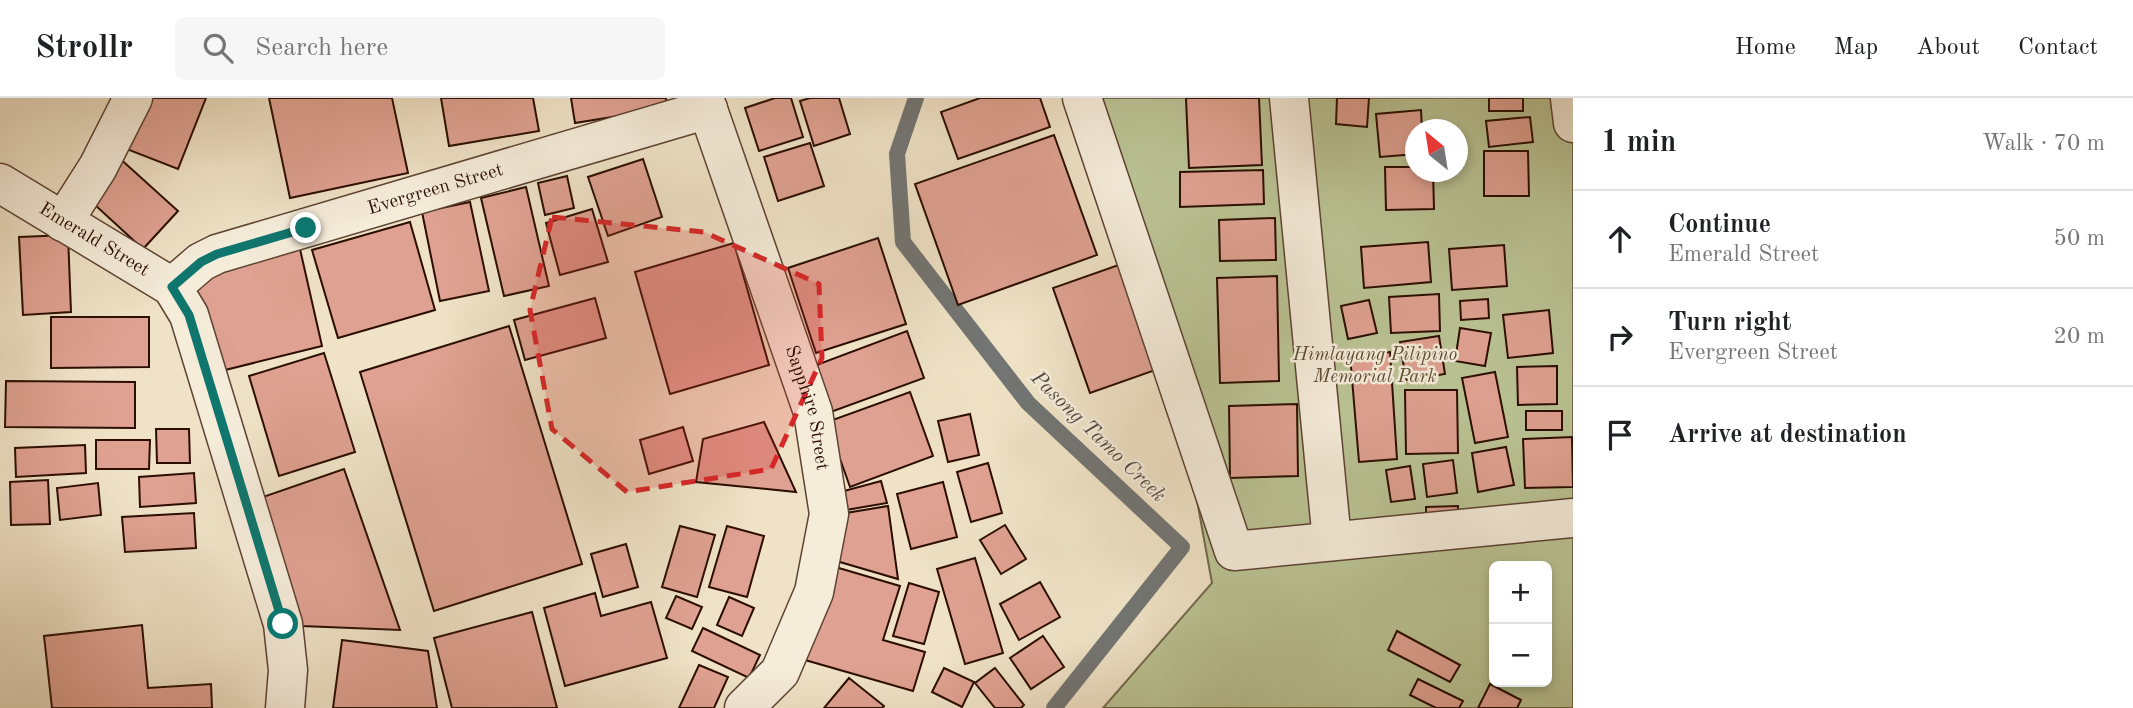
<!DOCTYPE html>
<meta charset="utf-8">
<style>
:root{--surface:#fff;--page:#f6f6f6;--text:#202124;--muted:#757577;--line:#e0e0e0}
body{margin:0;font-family:"Old Standard TT",serif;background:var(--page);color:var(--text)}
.controls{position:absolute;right:21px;bottom:21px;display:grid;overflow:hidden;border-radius:10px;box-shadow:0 4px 10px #0003}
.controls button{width:63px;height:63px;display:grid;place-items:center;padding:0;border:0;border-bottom:2px solid var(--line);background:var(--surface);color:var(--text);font:35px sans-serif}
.compass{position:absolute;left:1405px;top:21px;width:63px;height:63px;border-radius:50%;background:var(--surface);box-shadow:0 4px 10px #0003;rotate:330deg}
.stop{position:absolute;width:21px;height:21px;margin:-16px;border:5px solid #0f766e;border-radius:50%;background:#fff}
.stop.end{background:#0f766e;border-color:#fff;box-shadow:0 2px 7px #0008}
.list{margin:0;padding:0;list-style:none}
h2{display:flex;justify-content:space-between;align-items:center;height:91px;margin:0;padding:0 28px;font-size:30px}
h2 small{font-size:23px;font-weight:400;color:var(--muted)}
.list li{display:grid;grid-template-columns:46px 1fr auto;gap:21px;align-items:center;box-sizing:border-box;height:98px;padding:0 28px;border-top:2px solid var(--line)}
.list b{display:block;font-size:26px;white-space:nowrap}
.list p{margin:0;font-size:23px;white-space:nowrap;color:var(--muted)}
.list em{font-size:23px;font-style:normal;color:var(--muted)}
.icon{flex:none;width:38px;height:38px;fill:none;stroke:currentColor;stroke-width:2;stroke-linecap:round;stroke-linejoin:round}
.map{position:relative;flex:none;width:1573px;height:610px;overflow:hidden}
header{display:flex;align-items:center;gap:42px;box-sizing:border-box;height:98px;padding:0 35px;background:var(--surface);border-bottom:2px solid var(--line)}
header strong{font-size:33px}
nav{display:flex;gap:38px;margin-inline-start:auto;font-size:24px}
.search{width:490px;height:63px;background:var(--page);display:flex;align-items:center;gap:18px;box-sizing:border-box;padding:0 24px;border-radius:10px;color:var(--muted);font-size:26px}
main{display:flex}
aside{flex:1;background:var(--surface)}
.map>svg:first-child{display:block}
.green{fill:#bac394;stroke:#73684a;stroke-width:2;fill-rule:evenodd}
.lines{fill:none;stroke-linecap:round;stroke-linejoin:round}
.stream{stroke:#727573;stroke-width:16}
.building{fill:#dfa191;stroke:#2c0e00;stroke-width:2}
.minor-casing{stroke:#5d4332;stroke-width:41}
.minor{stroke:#f5ecda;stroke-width:38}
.route{stroke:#0f766e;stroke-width:9}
.marked{fill:#d62828;fill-opacity:0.2;stroke:#d62828;stroke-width:5;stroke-dasharray:14 9;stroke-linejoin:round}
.labels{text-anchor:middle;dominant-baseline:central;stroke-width:5;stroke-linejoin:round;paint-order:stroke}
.street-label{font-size:19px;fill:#2c0e00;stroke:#f5ecda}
.park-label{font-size:19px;font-style:italic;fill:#5e4d34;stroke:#f5ecda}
.water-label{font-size:21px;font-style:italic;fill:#554a43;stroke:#f5ecda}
</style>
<header>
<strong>Strollr</strong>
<div class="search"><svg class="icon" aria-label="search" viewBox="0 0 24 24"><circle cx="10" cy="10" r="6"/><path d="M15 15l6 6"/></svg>Search here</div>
<nav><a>Home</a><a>Map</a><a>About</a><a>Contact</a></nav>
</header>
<main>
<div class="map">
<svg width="1573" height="610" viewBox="0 0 1573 610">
<rect width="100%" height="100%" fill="#efe2c6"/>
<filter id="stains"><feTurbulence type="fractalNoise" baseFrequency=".00286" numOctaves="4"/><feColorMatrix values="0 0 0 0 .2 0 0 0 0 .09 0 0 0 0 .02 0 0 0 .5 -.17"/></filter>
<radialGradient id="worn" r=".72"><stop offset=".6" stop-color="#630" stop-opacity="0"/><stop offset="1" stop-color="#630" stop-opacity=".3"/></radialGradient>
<path class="green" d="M1074,0H1573V610H1103L1212,485L1180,309ZM1416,32H1458V74H1416ZM1494,468H1547V584H1494Z"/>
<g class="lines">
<polyline class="stream" points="916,0 897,56 903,144 1028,305 1182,449 1054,610"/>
</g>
<g class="building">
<polygon points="143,0 206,0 178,71 124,50"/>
<polygon points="269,0 392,0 408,75 290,100"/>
<polygon points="441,0 533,0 539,33 449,48"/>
<polygon points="571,0 666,0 667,10 575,25"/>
<polygon points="775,0 791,0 803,39 759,53 745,10"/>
<polygon points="810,0 839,0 850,36 814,48 800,3"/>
<polygon points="980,0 1040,0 1050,29 958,61 941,14"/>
<polygon points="1186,0 1259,0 1262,67 1189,70"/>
<polygon points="1337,0 1369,0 1367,29 1336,26"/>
<rect x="1489" y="0" width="34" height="13"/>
<polygon points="1421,12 1422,32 1416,32 1416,56 1380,59 1376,16"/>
<polygon points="1530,19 1533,44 1489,49 1486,23"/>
<polygon points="1054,37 1097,157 958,207 915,86"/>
<polygon points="810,45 824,88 778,103 764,59"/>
<polygon points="1484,53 1528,53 1529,98 1484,98"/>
<polygon points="116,57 178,113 143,151 82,95"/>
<polygon points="643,61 662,119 608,138 588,79"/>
<polygon points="1385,69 1416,69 1416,74 1433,74 1434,111 1386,112"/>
<polygon points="1263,72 1264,106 1180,109 1180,74"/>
<polygon points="567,78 574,110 545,117 538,85"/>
<polygon points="526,89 549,188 504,198 481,100"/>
<polygon points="470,104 489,193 440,203 422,114"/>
<polygon points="592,111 608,164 560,177 546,125"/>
<polygon points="1275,120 1276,162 1220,163 1219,122"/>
<polygon points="410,124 435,212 338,240 312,152"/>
<polygon points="68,137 71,214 23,217 19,139"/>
<polygon points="878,140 906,226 816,255 788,170"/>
<polygon points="1428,144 1431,184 1364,190 1361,149"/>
<polygon points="734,145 769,267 670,296 635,174"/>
<polygon points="1504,147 1507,188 1452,192 1449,151"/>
<polygon points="300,151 322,248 213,275 190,178"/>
<polygon points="1127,164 1164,269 1090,295 1053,190"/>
<polygon points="1277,178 1279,283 1220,285 1217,180"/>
<polygon points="1439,196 1440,233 1391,235 1389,199"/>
<polygon points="595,200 606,240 525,262 514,222"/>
<polygon points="1488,201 1489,220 1461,222 1460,203"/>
<polygon points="1369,202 1377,235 1348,241 1341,208"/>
<polygon points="1549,212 1553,255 1508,260 1503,217"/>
<polygon points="51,219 149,219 149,269 51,270"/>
<polygon points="509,228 582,466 434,513 360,274"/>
<polygon points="1460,230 1491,235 1485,268 1455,263"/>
<polygon points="907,233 924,280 828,315 811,269"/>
<polygon points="1439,238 1445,276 1406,282 1400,244"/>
<polygon points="1390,254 1397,361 1359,364 1350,257"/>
<polygon points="324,255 355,354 279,378 249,278"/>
<polygon points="1557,268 1557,306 1518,307 1517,269"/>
<polygon points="1495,274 1508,339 1475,345 1462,280"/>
<polygon points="6,283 135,284 135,330 5,329"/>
<polygon points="1405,292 1457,292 1458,355 1406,356"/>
<polygon points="910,294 933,358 850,389 827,324"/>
<polygon points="1297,306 1298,378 1230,380 1229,308"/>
<rect x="1526" y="313" width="36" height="19"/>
<polygon points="970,316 979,357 948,364 938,323"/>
<polygon points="764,324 796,394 696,384 703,341"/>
<polygon points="683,329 693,363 649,376 640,342"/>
<polygon points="156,331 189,331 190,365 157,365"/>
<polygon points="1572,339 1573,389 1525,390 1523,341"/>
<polygon points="96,342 150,342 149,371 96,371"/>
<polygon points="85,347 86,375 16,379 15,350"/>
<polygon points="1506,349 1514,387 1478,394 1472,355"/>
<polygon points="1453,362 1457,395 1427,399 1423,366"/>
<polygon points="988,365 1002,415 971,424 957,374"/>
<polygon points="1410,368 1415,401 1391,404 1386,372"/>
<polygon points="344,371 400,532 302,528 257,401"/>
<polygon points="194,375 196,405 140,409 139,379"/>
<polygon points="48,382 50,426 11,427 10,384"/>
<polygon points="881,383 887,405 846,412 844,393"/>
<polygon points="943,384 957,439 911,451 897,396"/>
<polygon points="98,385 101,417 60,422 57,390"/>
<polygon points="888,408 898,481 833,462 846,415"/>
<polygon points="1458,408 1458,427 1426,428 1426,409"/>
<polygon points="194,415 196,450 125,454 122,419"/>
<polygon points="1005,427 1026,461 1001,476 980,442"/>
<polygon points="680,428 715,437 697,499 662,489"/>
<polygon points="727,428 764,438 747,499 709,489"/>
<polygon points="626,446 638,489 603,499 591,456"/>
<polygon points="975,460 1003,555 965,566 937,471"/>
<polygon points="832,468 900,488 883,542 925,554 913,593 805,562"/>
<polygon points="1040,484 1060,519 1019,542 1000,506"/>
<polygon points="909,485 939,494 924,546 893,538"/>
<polygon points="595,495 601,518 651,504 667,560 565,588 544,510"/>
<polygon points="676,498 702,509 692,531 666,520"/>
<polygon points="729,499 754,510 742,538 717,527"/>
<polygon points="532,514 557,610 452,610 434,540"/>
<polygon points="142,527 148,590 211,586 212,610 52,610 44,538"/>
<polygon points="703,530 760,557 749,580 692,553"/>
<polygon points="1397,533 1460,567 1450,584 1388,552"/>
<polygon points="1043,538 1064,569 1031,591 1010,560"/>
<polygon points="342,542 428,553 437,610 333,610"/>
<polygon points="699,567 728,579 714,610 679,610"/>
<polygon points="944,570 974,584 962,609 932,594"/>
<polygon points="995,570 1024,607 1021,610 995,610 975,585"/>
<polygon points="849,580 884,608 882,610 824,610"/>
<polygon points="1418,581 1463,603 1459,610 1436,610 1410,597"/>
<polygon points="1490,586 1521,602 1517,610 1478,610"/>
</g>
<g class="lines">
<defs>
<g id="minor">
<path id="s1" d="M704,0L813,314L829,416L814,494L780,574L744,610"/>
<polyline points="1082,0 1234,453 1573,420"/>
<polyline points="1289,0 1332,443"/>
<polyline points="1570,0 1573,25"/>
<path id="s2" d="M0,85L172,189L189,217L283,526L288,572L285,610"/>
<polyline points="63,124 98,69 133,0"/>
<path id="s3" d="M172,189L201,164L217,156L708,11"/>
</g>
</defs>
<use href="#minor" class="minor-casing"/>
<use href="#minor" class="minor"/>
</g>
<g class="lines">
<polyline class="route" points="283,526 189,217 172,189 201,164 217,156 306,130"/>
</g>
<path class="marked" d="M552,119L704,134L819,186L822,260L771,371L627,394L552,331L530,212Z"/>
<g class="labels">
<g class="street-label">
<text stroke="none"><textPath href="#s3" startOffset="284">Evergreen Street</textPath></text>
<text stroke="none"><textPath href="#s2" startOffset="110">Emerald Street</textPath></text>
<text stroke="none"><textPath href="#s1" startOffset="327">Sapphire Street</textPath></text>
</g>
<g class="park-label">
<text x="1375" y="257">Himlayang Pilipino<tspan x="1375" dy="22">Memorial Park</tspan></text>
</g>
<g class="water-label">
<text transform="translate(1098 339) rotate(44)">Pasong Tamo Creek</text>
</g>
</g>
<rect width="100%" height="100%" filter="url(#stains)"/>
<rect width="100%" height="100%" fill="url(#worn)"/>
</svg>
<div class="controls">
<button>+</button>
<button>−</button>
</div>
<svg class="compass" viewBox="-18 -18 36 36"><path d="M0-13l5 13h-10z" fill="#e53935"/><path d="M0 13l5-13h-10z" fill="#757577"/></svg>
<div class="stop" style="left:283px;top:526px"></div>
<div class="stop end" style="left:306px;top:130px"></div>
</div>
<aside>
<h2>1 min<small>Walk · 70 m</small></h2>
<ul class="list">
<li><svg class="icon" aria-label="ahead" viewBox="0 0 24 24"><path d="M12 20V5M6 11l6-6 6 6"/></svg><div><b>Continue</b><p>Emerald Street</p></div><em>50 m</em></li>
<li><svg class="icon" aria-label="right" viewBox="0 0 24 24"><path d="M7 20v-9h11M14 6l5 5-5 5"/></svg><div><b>Turn right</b><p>Evergreen Street</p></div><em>20 m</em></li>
<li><svg class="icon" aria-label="arrive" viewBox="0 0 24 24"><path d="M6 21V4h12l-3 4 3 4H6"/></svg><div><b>Arrive at destination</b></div></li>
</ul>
</aside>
</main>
